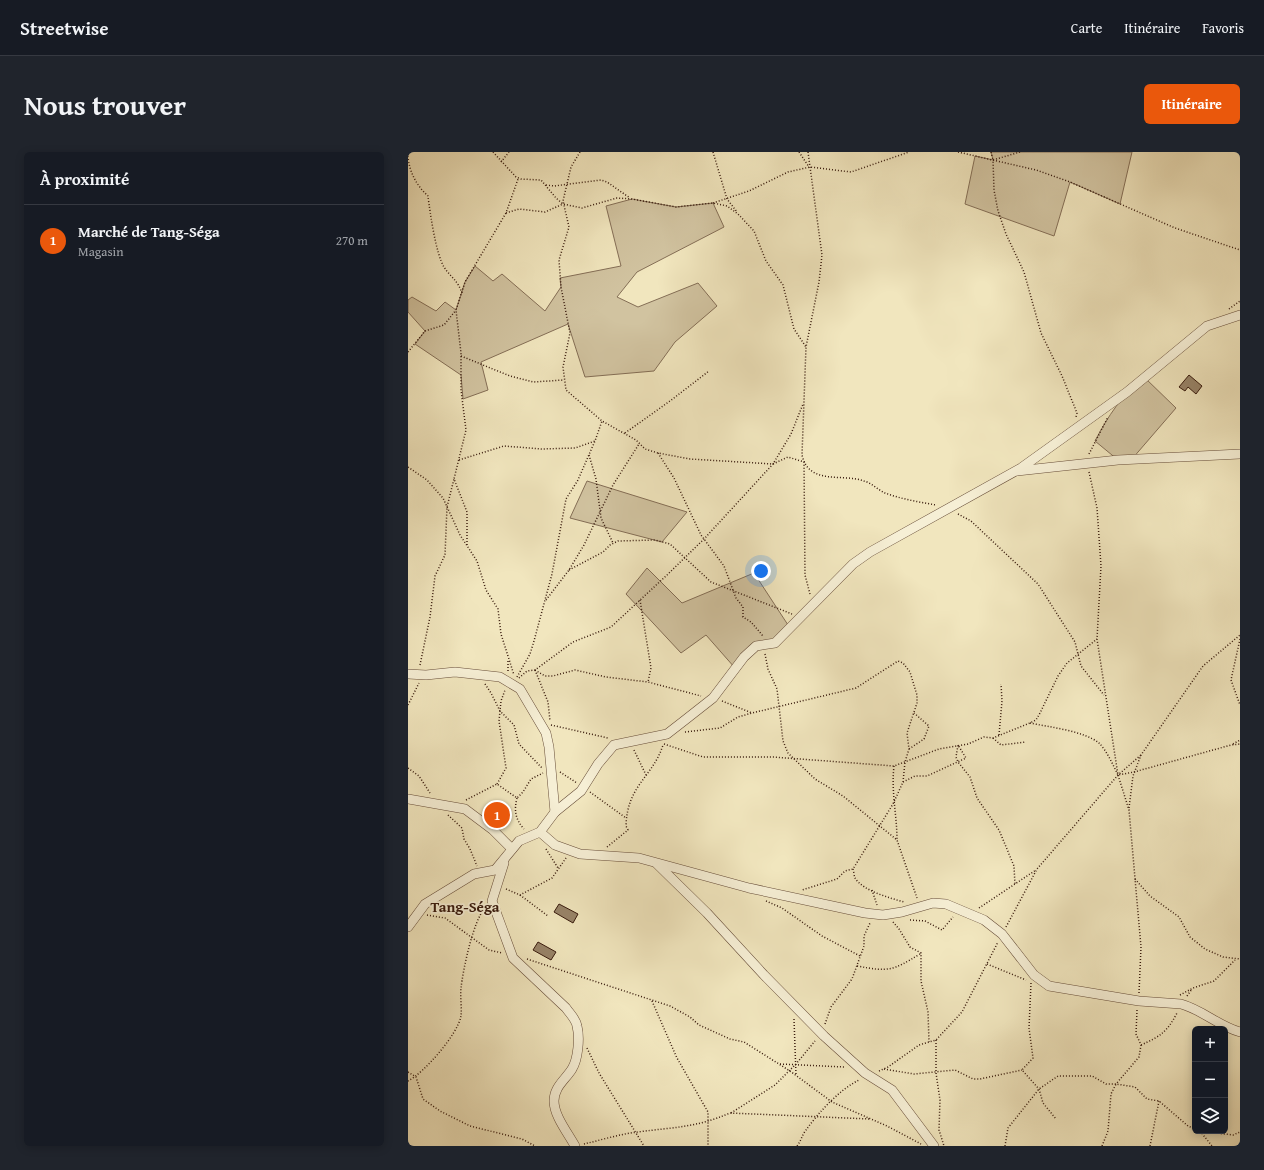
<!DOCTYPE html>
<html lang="fr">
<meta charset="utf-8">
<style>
:root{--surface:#171b24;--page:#20242c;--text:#f1f3f6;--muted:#9ea1a6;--line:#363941;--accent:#ea580c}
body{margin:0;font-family:"Gentium Book Plus",serif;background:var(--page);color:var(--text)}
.controls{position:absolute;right:12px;bottom:12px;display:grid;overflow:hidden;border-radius:6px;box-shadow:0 2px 10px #0003}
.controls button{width:36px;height:36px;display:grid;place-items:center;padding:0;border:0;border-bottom:1px solid var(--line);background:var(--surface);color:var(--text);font:20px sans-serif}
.you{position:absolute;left:353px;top:419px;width:14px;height:14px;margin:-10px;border:3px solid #fff;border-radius:50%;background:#1a73e8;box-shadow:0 0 0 6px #1a73e833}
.badge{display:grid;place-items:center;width:26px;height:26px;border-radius:50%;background:var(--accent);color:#fff;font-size:13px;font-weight:700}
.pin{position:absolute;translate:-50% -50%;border:2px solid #fff;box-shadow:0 1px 4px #0006}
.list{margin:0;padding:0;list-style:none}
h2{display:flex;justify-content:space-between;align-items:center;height:52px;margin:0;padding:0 16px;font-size:17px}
h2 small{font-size:13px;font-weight:400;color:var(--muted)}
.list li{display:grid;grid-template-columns:26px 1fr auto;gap:12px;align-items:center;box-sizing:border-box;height:72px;padding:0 16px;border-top:1px solid var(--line)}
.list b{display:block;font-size:15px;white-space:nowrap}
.list p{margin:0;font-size:13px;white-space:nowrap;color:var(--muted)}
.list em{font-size:13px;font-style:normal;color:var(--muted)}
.icon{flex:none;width:22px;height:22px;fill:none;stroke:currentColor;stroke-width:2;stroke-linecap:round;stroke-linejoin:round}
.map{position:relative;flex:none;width:832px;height:994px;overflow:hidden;border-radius:6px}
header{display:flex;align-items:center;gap:24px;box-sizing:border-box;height:56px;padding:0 20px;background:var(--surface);border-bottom:1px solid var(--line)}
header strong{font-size:19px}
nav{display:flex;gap:22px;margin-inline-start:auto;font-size:14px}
.intro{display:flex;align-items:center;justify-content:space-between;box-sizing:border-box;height:96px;padding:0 24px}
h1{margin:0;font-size:28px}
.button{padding:10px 18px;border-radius:6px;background:var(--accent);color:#fff;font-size:14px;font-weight:700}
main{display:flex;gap:24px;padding:0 24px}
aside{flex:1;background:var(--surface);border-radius:6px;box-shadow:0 2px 10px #0003}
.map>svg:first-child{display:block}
.green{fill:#d1c3a0;stroke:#846e56}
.building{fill:#988469;stroke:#37190c}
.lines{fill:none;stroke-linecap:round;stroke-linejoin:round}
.minor-casing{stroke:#664c38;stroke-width:10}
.path{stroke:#37190c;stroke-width:1.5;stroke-dasharray:1 2;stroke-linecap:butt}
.minor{stroke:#f6efd5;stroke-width:9}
.labels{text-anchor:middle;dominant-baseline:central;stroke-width:3.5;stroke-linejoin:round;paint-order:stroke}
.quarter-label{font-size:15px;font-weight:bold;fill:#37190c;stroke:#f6efd5}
</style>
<header>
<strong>Streetwise</strong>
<nav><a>Carte</a><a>Itinéraire</a><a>Favoris</a></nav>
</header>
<div class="intro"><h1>Nous trouver</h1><a class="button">Itinéraire</a></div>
<main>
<aside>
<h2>À proximité<small></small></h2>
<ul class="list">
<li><span class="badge">1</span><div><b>Marché de Tang-Séga</b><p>Magasin</p></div><em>270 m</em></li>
</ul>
</aside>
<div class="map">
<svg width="832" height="994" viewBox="0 0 832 994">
<rect width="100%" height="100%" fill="#f1e6be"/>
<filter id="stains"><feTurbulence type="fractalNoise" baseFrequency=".005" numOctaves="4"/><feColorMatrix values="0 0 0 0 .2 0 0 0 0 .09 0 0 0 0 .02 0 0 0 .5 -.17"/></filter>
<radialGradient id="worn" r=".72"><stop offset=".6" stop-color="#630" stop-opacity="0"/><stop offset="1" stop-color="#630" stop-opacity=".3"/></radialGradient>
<g class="green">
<polygon points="583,0 724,0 712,52 662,30 646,84 557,52 567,4 585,8"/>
<polygon points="224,47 268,55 305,51 316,75 229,120 209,145 230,155 290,131 309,154 267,190 246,219 177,225 160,172 73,210 80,238 55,247 53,223 7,192 17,179 0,160 0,148 4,145 28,159 37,150 48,158 57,130 67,114 85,129 94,122 137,159 153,135 152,126 213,114 198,54"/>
<path d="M736,225L768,256L724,307L710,308L687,289C700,264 714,243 736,225Z"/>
<polygon points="179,329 279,360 254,390 162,366"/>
<polygon points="239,416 274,451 346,421 382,476 367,491 348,494 327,516 298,483 273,501 218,442"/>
</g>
<g class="building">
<polygon points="781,223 794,234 788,242 780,235 777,239 771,235"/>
<polygon points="151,752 170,762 165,771 146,760"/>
<polygon points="130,790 148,800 143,808 125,798"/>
</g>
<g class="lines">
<defs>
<g id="minor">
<polyline points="609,319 710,308 832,302"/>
<polyline points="0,522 18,523 47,520 92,525 112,537 138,581 141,595 147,660"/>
<polyline points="0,647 57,657 85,678 104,697"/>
<path d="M132,680L147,693L172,702L231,706L341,736L457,761L475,763L494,760L525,751L538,752L576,768L594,782L626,823L641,834L731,849L773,852C795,858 810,874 832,880"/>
<path d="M96,711L84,749L105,806L158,856C162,862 168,867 169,874C172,886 170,907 164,917C157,928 146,935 146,949C146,964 160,981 167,994"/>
<polyline points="249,712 299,761 356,823 416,884 457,921 484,938 526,994"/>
<polyline points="0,775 17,752 66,722 87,718 111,689 132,680 147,660 173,639 190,612 206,593 259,582 277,568 305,546 336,505 348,494 367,491 445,412 462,400 613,316 719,240 799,174 832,163"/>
</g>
</defs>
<use href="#minor" class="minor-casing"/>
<g class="path">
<polyline points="85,0 108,25 113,27 133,28 148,46 155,52 174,56 209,46 224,47 268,55 305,51 319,54 330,62 346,79 358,109 375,133 386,177 398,195"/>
<polyline points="172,0 163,15 155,49 161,75 151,108 153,135 162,181 155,215 158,238 194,269 228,288 237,297 250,301 282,307 365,312 380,305 396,310 397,423 402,442"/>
<polyline points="305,0 319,47 329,60"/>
<polyline points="391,0 401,15"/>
<path d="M400,0L414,103L411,130L398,195L394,303C401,334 435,321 456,329C464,331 470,338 477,341C493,347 511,350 528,353"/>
<polyline points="550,0 628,18 662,30 767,76 832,98"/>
<polyline points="583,0 585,8"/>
<polyline points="612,0 585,8 586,38 590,59 598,82 616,120 633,181 654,224 669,261 668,265"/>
<path d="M0,4C1,20 9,34 20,44C22,61 28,102 36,115C43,126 49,127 54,141"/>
<polyline points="93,10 101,0"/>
<polyline points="138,33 146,34 193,28 199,30 222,46"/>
<polyline points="305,51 341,39 380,20 402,15 443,20 501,0"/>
<polyline points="98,61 111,57 137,60 155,52"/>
<polyline points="821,157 832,149"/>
<polyline points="0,200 17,179 36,173 48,158"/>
<polyline points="53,204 102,224 125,230 156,228"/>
<polyline points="217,281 262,249 301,219"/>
<polyline points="250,301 266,326 293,383 316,414 328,446 335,455 335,465 343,470 355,484"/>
<polyline points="681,302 700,265"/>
<polyline points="181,303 188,327 193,366 205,391"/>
<polyline points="51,308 96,294 133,297 167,296 187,289"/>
<polyline points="0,315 19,328 35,346 52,383 69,409 78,438 90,457 93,482 106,523"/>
<polyline points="681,320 689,356 693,414 689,487 710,623 721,658 733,795 731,841"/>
<polyline points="550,362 563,369 630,432 667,490 673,514 696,543"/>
<polyline points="59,393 59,360 46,327 58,278 53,238 53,201 48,158 57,130 98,61 110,27"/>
<polyline points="161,418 195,400 202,393 210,389 247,388 262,392 303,430 384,462"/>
<polyline points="138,448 161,418 176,393 205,333 231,292"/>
<polyline points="232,448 243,516 240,530"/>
<polyline points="832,487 823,528 832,553"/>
<polyline points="357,502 360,517 369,537 375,589 380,601 407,627 435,644 489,688 509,746"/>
<polyline points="12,513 22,465 27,424 37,403 39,355 46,327"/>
<polyline points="127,518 137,524 145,524 167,518 198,525 240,530 293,544"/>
<polyline points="127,518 140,550 142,569"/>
<polyline points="100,519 100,508"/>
<polyline points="109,525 122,502 126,489 144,422 158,347 170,328 187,289 194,269"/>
<polyline points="111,526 119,519 127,518 165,490 203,475 259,423 296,387 365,312 383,282 395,252"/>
<polyline points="77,532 83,541 92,559 106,573 111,592 134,616"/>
<polyline points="314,549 344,561"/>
<polyline points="0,553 11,531"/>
<path d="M622,571C641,575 676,579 691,591C699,599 705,613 710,623L726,620L823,593L832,592"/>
<polyline points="143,573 200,586"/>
<polyline points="277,580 312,576 330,565 344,561 448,536 490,509 495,511 502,520 509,543 509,551 499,581 501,597 497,610 495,630 485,652 445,717 437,719 429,727 394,738"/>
<polyline points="591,583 594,549 593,532"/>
<polyline points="585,586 593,593 618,590"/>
<polyline points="256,592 295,605 365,605 486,614 531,597 560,592 576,585 585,586 622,571 628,568 632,561 650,524 659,511 689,487"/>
<polyline points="825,592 832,588"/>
<polyline points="501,597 516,587 521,574 506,561"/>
<polyline points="226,598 238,623"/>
<path d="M486,614C483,640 489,663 489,688"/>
<polyline points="0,616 11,624 22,641"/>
<polyline points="152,620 169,631"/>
<polyline points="495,630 507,624 519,624 558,606 550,593 548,605 550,610 562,625 569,646 591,678 606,714 607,733"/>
<polyline points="89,632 98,616 91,569 93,549 97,538"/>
<polyline points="182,640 218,666"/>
<path d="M109,646C106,658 107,667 116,677"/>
<polyline points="58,648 89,632 109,646 115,640 123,627 135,621"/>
<polyline points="721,656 725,624 733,603 795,514 832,483"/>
<polyline points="40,663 54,676 56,687 62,697 69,714"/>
<path d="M199,695L220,678L218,674C219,633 245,625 255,593"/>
<polyline points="138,697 150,716"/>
<path d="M445,717C446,720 446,724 447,726C455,739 482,746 496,750"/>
<polyline points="727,727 742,744 771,765 782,785 797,797 815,805 832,807"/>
<polyline points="98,737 112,743 144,726 158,706"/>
<polyline points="464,738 469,753"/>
<polyline points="112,743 140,764"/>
<polyline points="358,749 374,756 414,784 452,804"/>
<polyline points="571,756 628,718"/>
<polyline points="19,763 37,766 81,798 94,801"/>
<polyline points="502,768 517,769 534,778 545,765"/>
<polyline points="485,770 491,777 502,795 513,801 513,829 520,860 521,890"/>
<polyline points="598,775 629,717 710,623 733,603"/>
<polyline points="119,807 262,854 282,865 291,873 322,887 336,890 382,919 424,950 479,974 513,992"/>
<polyline points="579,812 618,828"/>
<path d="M449,814C481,820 484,819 512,802"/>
<polyline points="623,831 621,876 625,906 614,918 631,937 635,951 648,967"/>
<polyline points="772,843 785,836 806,829 827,808"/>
<polyline points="779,844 784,837"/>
<polyline points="244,849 269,906 300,960 300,994"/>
<polyline points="386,867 388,923"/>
<polyline points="417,872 423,855 444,827 456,794 456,784 462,771"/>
<polyline points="528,888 528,921 532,948 531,978 536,994"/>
<path d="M733,893C753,884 759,880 769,861"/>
<polyline points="179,896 191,921 236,994"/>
<polyline points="372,912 436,915"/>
<polyline points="476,917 506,922 547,918 565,927 572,927 614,918"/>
<polyline points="471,919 480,915 511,893 528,888 554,860 590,790"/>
<polyline points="0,920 8,925 15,947 32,959 62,974 114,987 127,994"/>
<path d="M0,929C16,921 50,882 53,864C54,855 52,845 53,836C55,818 65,769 77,756"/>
<polyline points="323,961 367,933 388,912 407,889"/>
<polyline points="792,979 825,983 832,980"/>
<polyline points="792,979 804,994"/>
<path d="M176,992C193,988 212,982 230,980C266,975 287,976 322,961L462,967"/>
<path d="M389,994C393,989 394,983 398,978C411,960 431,938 451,928"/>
<polyline points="597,994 600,976 631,937 650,924 684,924 698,932 708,932 731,905 733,893 728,882 729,858"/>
<polyline points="694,994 700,979 703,942 708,932 727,935 739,947 751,949 780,974 787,977"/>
<polyline points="742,994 751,949"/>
</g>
<use href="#minor" class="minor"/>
</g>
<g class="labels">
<g class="quarter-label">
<text x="57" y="754">Tang-Séga</text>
</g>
</g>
<rect width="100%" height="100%" filter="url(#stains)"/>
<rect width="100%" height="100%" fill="url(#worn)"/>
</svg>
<div class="controls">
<button>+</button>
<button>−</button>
<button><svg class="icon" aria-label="layers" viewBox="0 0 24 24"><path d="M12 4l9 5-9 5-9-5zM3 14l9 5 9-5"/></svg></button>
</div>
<div class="you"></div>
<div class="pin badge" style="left:89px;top:663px">1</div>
</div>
</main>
